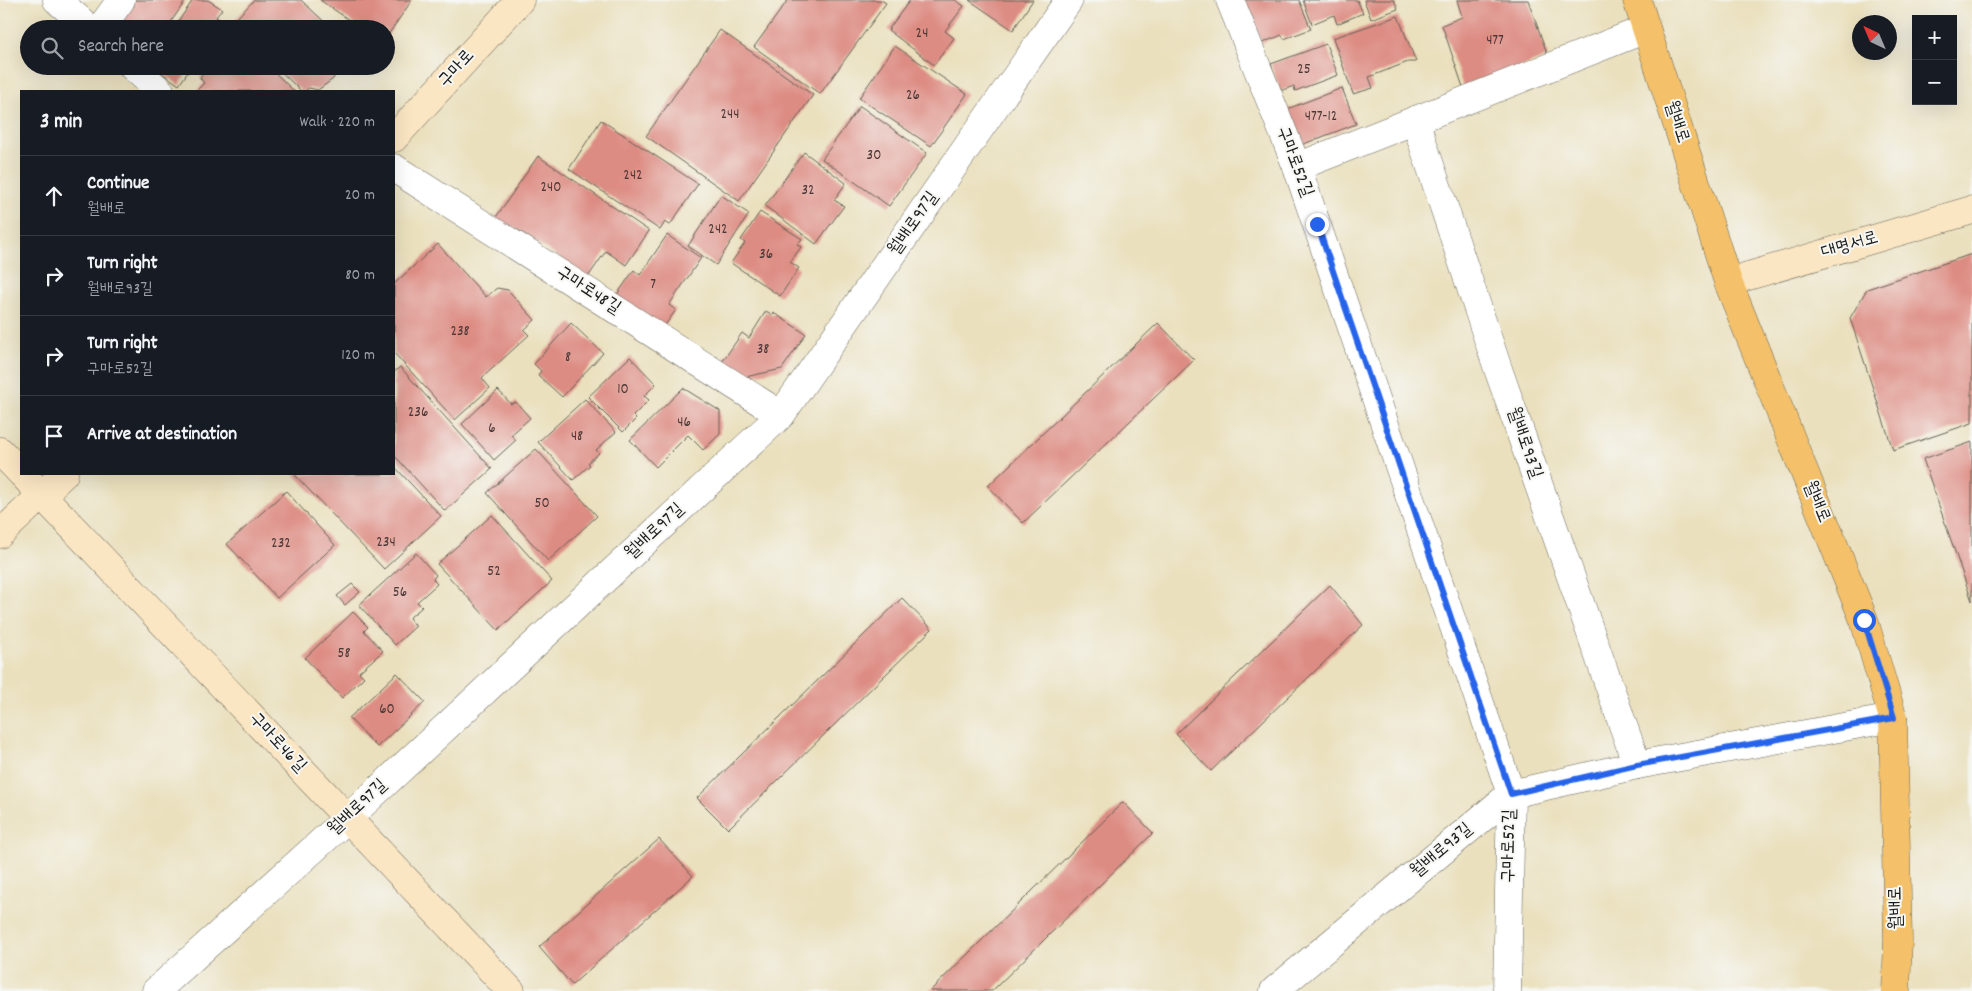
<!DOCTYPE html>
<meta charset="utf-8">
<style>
:root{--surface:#171b24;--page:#20242c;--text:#f1f3f6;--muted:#9ea1a6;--line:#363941}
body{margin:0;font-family:Dekko,"Poor Story",sans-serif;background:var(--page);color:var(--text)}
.controls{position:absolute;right:15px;top:15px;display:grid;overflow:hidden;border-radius:0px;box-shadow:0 5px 20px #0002}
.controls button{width:45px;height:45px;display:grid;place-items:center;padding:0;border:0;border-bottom:1px solid var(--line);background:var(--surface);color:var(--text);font:25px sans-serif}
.compass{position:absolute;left:1852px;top:15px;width:45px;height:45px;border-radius:50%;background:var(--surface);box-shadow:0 5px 20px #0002;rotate:316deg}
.stop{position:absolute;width:15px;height:15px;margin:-11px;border:4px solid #2563eb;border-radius:50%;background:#fff}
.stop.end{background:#2563eb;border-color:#fff;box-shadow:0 1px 5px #0008}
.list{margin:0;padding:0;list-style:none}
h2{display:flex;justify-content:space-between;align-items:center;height:65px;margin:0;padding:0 20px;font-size:21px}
h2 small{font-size:16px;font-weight:400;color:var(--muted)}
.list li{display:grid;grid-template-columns:32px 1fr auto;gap:15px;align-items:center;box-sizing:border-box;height:80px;padding:0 20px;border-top:1px solid var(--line)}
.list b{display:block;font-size:19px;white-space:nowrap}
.list p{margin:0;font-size:16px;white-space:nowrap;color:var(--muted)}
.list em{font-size:16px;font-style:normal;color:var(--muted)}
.icon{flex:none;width:28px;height:28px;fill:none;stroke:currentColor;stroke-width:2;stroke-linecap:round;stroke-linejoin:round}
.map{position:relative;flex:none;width:1972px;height:991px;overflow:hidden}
.search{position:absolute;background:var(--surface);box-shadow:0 5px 20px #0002;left:20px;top:20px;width:375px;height:55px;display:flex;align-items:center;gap:12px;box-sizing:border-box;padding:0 18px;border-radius:28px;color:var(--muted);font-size:19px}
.panel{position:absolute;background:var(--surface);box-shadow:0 5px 20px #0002;left:20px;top:90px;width:375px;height:385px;border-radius:0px}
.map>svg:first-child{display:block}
.building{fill:#dd8c83}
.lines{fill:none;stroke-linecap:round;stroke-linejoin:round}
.minor-casing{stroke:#646154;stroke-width:29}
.secondary-casing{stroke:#646154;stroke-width:29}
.primary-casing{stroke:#646154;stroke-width:29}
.minor{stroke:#fff;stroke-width:28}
.secondary{stroke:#fbe6c3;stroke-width:28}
.primary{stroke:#f4c16a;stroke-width:28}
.route{stroke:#2563eb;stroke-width:6}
.labels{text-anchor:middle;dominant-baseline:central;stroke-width:4;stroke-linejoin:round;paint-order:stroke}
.number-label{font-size:15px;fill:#4c3836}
.street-label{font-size:18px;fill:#1c1c1c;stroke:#f6f6f2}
</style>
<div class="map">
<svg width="1972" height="991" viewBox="0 0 1972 991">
<rect width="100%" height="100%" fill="#f6f6f2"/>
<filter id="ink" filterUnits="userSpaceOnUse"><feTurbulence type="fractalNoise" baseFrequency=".02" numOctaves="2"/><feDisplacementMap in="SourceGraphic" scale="10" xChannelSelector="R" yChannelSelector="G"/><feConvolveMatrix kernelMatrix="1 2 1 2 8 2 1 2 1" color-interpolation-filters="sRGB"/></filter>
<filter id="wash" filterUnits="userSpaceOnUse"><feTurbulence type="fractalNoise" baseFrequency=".0096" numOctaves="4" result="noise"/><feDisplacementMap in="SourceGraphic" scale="20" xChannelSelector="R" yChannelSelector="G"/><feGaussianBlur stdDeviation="1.12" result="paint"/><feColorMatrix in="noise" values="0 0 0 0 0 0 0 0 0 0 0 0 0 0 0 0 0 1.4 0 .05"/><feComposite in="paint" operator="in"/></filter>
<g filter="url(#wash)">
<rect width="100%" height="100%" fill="#eae0bd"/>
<g id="blocks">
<g class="building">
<polygon points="134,0 186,0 166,29 120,29 120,20"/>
<polygon points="193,0 208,0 222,9 216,17 223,22 218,29 173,29"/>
<polygon points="254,0 301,0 332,29 237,29 232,23"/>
<polygon points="320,0 412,0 386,38 386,29 356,29 358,26"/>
<polygon points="788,0 881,0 886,3 820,94 754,47"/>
<polygon points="910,0 955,0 964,6 945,31 954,38 934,65 888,30"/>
<polygon points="969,0 1033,0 1013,30"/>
<polygon points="1244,0 1299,0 1311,29 1284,39 1282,35 1262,43"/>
<polygon points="1303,0 1357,0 1363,13 1337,24 1334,15 1312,24"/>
<polygon points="1364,0 1394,0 1398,9 1371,19"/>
<polygon points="1457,0 1528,0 1548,56 1464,90 1442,25 1462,17"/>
<polygon points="1398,16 1416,62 1408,62 1369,77 1373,88 1353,94 1333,38"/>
<polygon points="720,30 813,95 739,201 646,136"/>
<polygon points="1326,44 1338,75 1295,91 1294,86 1280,91 1271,64"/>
<polygon points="895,46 967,94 931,146 859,98"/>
<polygon points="152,66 192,66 179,85"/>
<polygon points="207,66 268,66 294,91 196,91 204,83 200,78"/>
<polygon points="275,66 340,66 333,79 318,90 309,88 305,91 301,91"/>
<polygon points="1342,88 1356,124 1301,145 1287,109"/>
<polygon points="860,106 927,153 889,206 822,159"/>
<polygon points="601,120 698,184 670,225 665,222 660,230 569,169"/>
<polygon points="804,152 846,183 834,200 844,206 816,244 765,206"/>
<polygon points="538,156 649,231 626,265 606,251 588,277 515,228 512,232 494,220"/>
<polygon points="721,195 749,214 716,265 688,246"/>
<polygon points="760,212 802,239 797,244 801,247 790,262 799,268 780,296 731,263 745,243 741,240"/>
<polygon points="667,235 701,258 669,305 676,310 663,328 616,296 634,270 640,275"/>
<polygon points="438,244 486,297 497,288 508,290 535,320 524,330 529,335 482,378 490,388 455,420 394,353 394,284"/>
<polygon points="1972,254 1972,423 1893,450 1850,318 1867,289"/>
<polygon points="766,311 773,315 774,313 806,334 782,369 745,377 722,362 742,333 749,338"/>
<polygon points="571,323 603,353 562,397 538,375 541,371 534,364"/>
<polygon points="1158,323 1194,360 1023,523 988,486"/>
<polygon points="630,357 656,384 644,396 649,400 633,416 636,419 623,432 588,397"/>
<polygon points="400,367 492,469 445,511 394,455 394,372"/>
<polygon points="683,388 720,411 720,434 703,450 688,435 656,467 630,440"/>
<polygon points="498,390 511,404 516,402 530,418 511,435 516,440 494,460 462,424"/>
<polygon points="585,399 616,432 596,450 599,453 588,463 590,465 573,480 538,442"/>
<polygon points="1972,442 1972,601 1923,459"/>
<polygon points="536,449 597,516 548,561 487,493"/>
<polygon points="394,466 441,516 384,569 294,474 394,474"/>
<polygon points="286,491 335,545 277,598 227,544"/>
<polygon points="492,515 552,581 498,630 437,564"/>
<polygon points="416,553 436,575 433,579 437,584 417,602 422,607 409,618 416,626 395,645 359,605"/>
<polygon points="352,584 360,592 345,605 337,596"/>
<polygon points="1330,585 1363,625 1211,771 1176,734"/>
<polygon points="902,598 932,629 728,829 697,798"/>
<polygon points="353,612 368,627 364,631 383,651 359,672 364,677 342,698 305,658"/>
<polygon points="397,673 425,702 377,747 349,718"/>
<polygon points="1123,802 1153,833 992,991 930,991"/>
<polygon points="659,839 693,876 572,985 539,947"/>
</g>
</g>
</g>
<g filter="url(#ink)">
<use href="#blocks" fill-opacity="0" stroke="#646154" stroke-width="1"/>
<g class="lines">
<defs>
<g id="minor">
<polyline points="57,0 90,29"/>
<polyline points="1230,0 1297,167 1511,794 1507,991"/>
<polyline points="100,29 121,0"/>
<polyline points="132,66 160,91"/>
<polyline points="1415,120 1497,366 1637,765"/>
<polyline points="1297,167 1646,29"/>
<polyline points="394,168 781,415"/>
<polyline points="156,991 348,818 781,415 1069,0"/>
<polyline points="1274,991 1511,794 1637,765 1893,718"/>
</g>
<g id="secondary">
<polyline points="394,138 520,0"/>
<polyline points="1728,282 1972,210"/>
<polyline points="0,451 21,473"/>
<polyline points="22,474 511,991"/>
<polyline points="0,534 64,474"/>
</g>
<polyline id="primary" points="1637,0 1728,282 1864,620 1893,718 1898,940 1896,991"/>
</defs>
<use href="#minor" class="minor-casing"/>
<use href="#secondary" class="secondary-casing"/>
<use href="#primary" class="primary-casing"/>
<use href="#minor" class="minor"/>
<use href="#secondary" class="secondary"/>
<use href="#primary" class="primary"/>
</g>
</g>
<g class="lines" filter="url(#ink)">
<polyline class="route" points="1317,224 1511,794 1637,765 1894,718 1864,620"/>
</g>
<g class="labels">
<g class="number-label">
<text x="922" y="34">24</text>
<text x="1495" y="41">477</text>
<text x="1304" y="70">25</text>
<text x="913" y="96">26</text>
<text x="730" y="115">244</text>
<text x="1321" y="117">477-12</text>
<text x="874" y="156">30</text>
<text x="633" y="176">242</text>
<text x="551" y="188">240</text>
<text x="808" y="191">32</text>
<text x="718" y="230">242</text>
<text x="766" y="255">36</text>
<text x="653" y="285">7</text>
<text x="460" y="332">238</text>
<text x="763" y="350">38</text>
<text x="568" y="358">8</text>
<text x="623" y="390">10</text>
<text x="418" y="413">236</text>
<text x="684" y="423">46</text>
<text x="492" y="429">6</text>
<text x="577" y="437">48</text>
<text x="542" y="504">50</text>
<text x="386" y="543">234</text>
<text x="281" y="544">232</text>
<text x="494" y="572">52</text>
<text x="400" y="593">56</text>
<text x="344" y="654">58</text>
<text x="387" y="710">60</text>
</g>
<g class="street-label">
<text transform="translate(457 69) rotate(-48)">구마로</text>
<text transform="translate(1676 122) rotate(72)">월배로</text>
<text transform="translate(1294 162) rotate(69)">구마로52길</text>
<text transform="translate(914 224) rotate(-55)">월배로97길</text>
<text transform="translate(1850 246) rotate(-16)">대명서로</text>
<text transform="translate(588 291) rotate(33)">구마로48길</text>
<text transform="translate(1524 443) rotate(71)">월배로93길</text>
<text transform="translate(1816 502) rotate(68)">월배로</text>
<text transform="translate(655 532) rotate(-43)">월배로97길</text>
<text transform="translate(277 743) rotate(47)">구마로46길</text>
<text transform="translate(358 808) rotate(-43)">월배로97길</text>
<text transform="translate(1510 846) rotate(-89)">구마로52길</text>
<text transform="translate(1442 851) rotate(-40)">월배로93길</text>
<text transform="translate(1897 908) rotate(-91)">월배로</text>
</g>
</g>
</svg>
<div class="controls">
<button>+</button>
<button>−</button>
</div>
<svg class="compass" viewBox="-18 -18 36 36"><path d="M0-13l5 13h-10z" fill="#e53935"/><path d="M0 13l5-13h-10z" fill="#9ea1a6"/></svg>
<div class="stop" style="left:1864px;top:620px"></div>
<div class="stop end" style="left:1317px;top:224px"></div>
<div class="search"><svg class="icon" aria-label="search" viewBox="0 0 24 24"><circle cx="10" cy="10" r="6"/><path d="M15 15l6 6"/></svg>Search here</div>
<section class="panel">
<h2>3 min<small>Walk · 220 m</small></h2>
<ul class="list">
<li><svg class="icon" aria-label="ahead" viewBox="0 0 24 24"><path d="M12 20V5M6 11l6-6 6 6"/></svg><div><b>Continue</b><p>월배로</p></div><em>20 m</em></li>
<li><svg class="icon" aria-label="right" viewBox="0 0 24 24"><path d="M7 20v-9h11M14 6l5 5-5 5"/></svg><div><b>Turn right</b><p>월배로93길</p></div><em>80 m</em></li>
<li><svg class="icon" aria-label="right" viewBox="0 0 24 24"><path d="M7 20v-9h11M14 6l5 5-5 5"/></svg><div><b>Turn right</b><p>구마로52길</p></div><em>120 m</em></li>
<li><svg class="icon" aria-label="arrive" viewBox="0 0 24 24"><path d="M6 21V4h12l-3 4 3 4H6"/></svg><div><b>Arrive at destination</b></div></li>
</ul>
</section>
</div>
